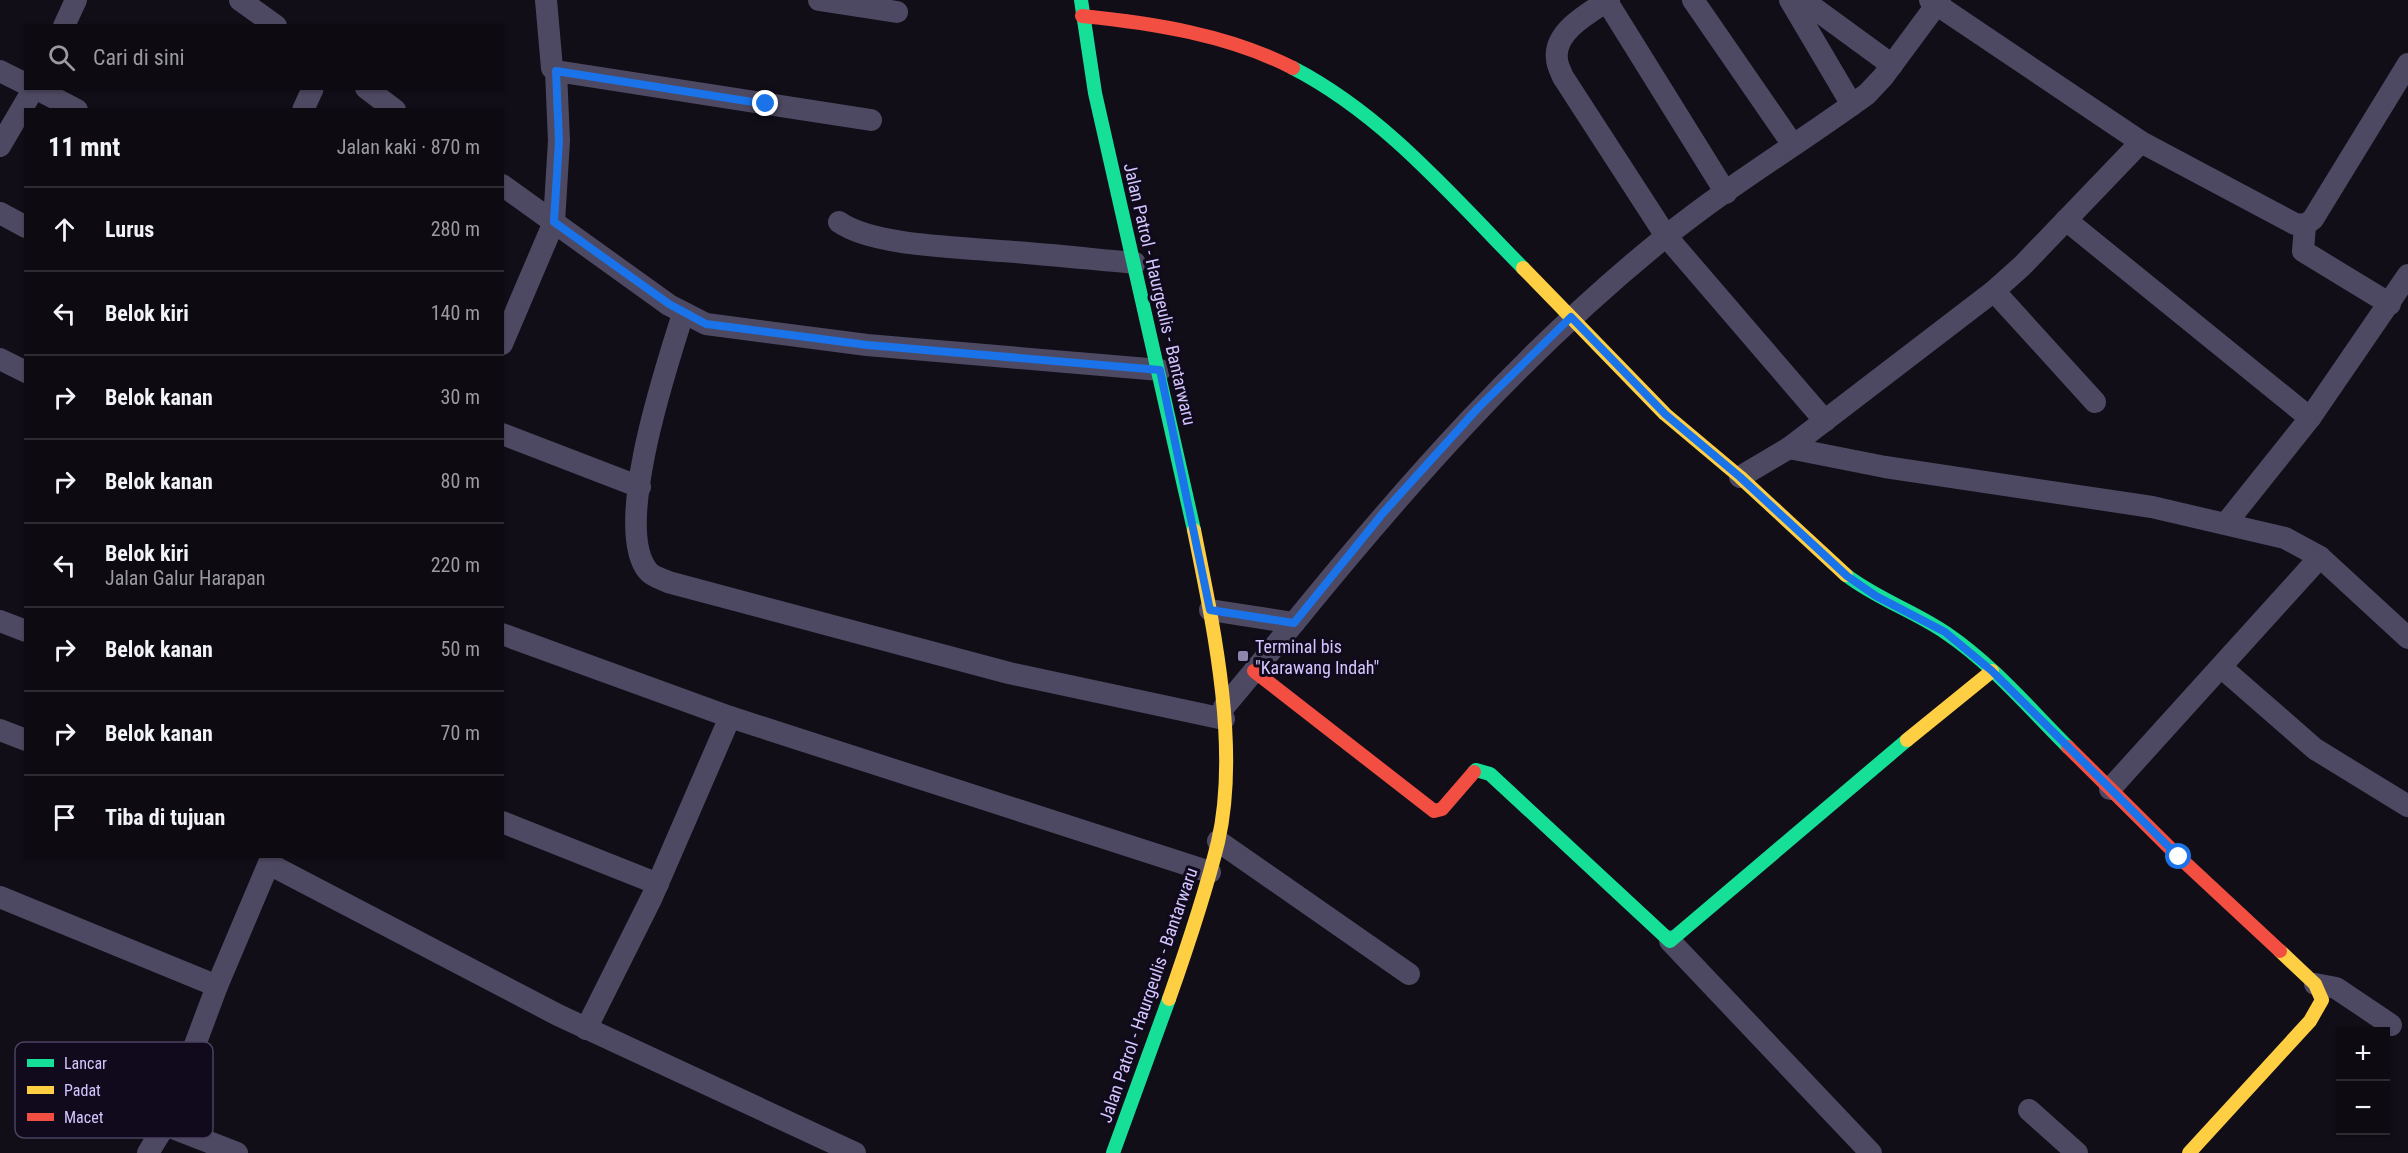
<!DOCTYPE html>
<html lang="id">
<meta charset="utf-8">
<style>
:root{--surface:#0d0a12;--page:#1b1820;--text:#f1f3f6;--muted:#9a9a9f;--line:#2d2b32}
body{margin:0;font-family:"Roboto Condensed",sans-serif;background:var(--page);color:var(--text)}
.controls{position:absolute;right:18px;bottom:18px;display:grid;overflow:hidden;border-radius:0px;box-shadow:0 2px 4px #0004}
.controls button{width:54px;height:54px;display:grid;place-items:center;padding:0;border:0;border-bottom:2px solid var(--line);background:var(--surface);color:var(--text);font:30px sans-serif}
.stop{position:absolute;width:18px;height:18px;margin:-14px;border:4px solid #1a73e8;border-radius:50%;background:#fff}
.stop.end{background:#1a73e8;border-color:#fff;box-shadow:0 2px 6px #0008}
.list{margin:0;padding:0;list-style:none}
h2{display:flex;justify-content:space-between;align-items:center;height:78px;margin:0;padding:0 24px;font-size:26px}
h2 small{font-size:20px;font-weight:400;color:var(--muted)}
.list li{display:grid;grid-template-columns:39px 1fr auto;gap:18px;align-items:center;box-sizing:border-box;height:84px;padding:0 24px;border-top:2px solid var(--line)}
.list b{display:block;font-size:22px;white-space:nowrap}
.list p{margin:0;font-size:20px;white-space:nowrap;color:var(--muted)}
.list em{font-size:20px;font-style:normal;color:var(--muted)}
.icon{flex:none;width:33px;height:33px;fill:none;stroke:currentColor;stroke-width:2;stroke-linecap:round;stroke-linejoin:round}
.map{position:relative;flex:none;width:2408px;height:1153px;overflow:hidden}
.search{position:absolute;background:var(--surface);box-shadow:0 2px 4px #0004;left:24px;top:24px;width:480px;height:66px;display:flex;align-items:center;gap:15px;box-sizing:border-box;padding:0 21px;border-radius:0px;color:var(--muted);font-size:22px}
.panel{position:absolute;background:var(--surface);box-shadow:0 2px 4px #0004;left:24px;top:108px;width:480px;height:750px;border-radius:0px}
.map>svg:first-child{display:block}
.lines{fill:none;stroke-linecap:round;stroke-linejoin:round}
.street{stroke:#4e4962;stroke-width:22}
.fast{stroke:#16e098;stroke-width:14}
.slow{stroke:#ffcf43;stroke-width:14}
.jam{stroke:#f24e42;stroke-width:14}
.route{stroke:#1a73e8;stroke-width:8}
.poi-dot{fill:#8f86ae;stroke:#100a1c;stroke-width:2}
.labels{text-anchor:middle;dominant-baseline:central;stroke-width:6;stroke-linejoin:round;paint-order:stroke}
.street-label{font-size:18px;fill:#d3c6ff;stroke:#100a1c}
.poi-label{font-size:18px;fill:#d3c6ff;stroke:#100a1c;text-anchor:start}
.key{fill:#100a1c;stroke:#4a4260;stroke-width:1.5}
.key-label{font-size:16px;fill:#d3c6ff}
</style>
<div class="map">
<svg width="2408" height="1153" viewBox="0 0 2408 1153">
<rect width="100%" height="100%" fill="#110e18"/>
<g class="lines">
<g class="street">
<polyline points="240,0 276,26"/>
<polyline points="546,0 552,68 556,71 871,120"/>
<polyline points="819,0 897,12"/>
<polyline points="1606,0 1726,193"/>
<path d="M1609,0C1590,12 1553,32 1557,59C1557,65 1561,72 1563,77L1666,236L1825,421"/>
<polyline points="1693,0 1793,145"/>
<polyline points="1790,0 1852,105"/>
<polyline points="1803,0 1892,65"/>
<polyline points="1930,0 2141,142 2295,224 2305,225 2313,219 2408,64"/>
<polyline points="64,26 76,0"/>
<polyline points="0,71 26,84"/>
<polyline points="35,88 77,110"/>
<polyline points="366,88 395,110"/>
<polyline points="303,110 313,88"/>
<polyline points="0,146 34,88"/>
<polyline points="502,185 669,305 706,324 867,345 1160,370"/>
<polyline points="0,213 26,227"/>
<polyline points="2066,220 2310,418"/>
<path d="M839,222C873,246 959,247 1001,251C1046,254 1090,259 1135,263"/>
<polyline points="2305,225 2303,251 2390,304"/>
<polyline points="1994,291 2095,402"/>
<path d="M683,314C667,365 612,528 648,571C653,577 662,579 668,582L1009,673L1224,719"/>
<polyline points="502,344 554,222 559,141 556,71"/>
<polyline points="0,359 26,372"/>
<polyline points="502,434 640,487"/>
<polyline points="1789,448 1885,467 2152,507 2285,538 2320,557 2408,638"/>
<polyline points="1740,477 1789,448 1994,291 2022,266 2141,142"/>
<polyline points="2227,522 2310,418 2408,275"/>
<polyline points="1210,610 1294,623 1224,707"/>
<polyline points="0,621 26,631"/>
<path d="M1294,623C1407,484 1524,351 1664,238C1728,186 1800,143 1867,94L1883,77L1940,0"/>
<polyline points="502,634 730,717 1210,872"/>
<polyline points="2221,667 2315,749 2408,806"/>
<polyline points="0,730 26,740"/>
<polyline points="2110,789 2320,557"/>
<polyline points="502,822 658,884"/>
<polyline points="1218,841 1409,974"/>
<polyline points="269,864 558,1015 855,1153"/>
<polyline points="0,897 217,986"/>
<polyline points="1670,941 1871,1153"/>
<polyline points="2315,984 2336,988 2391,1025"/>
<polyline points="586,1029 652,897 730,717"/>
<polyline points="2029,1110 2077,1153"/>
<polyline points="165,1125 217,986 272,856"/>
<polyline points="148,1153 165,1125 237,1153"/>
</g>
<g class="fast">
<polyline points="1081,0 1095,93 1194,530"/>
<path d="M1293,68C1384,115 1452,196 1523,268"/>
<path d="M1846,575C1877,599 1914,611 1946,633C1992,664 2029,708 2068,747"/>
<polyline points="1474,772 1476,770 1490,774 1670,941 1907,740"/>
<polyline points="1113,1153 1169,999"/>
</g>
<g class="slow">
<polyline points="1523,268 1665,414 1740,477 1846,575"/>
<polyline points="1907,740 1992,671"/>
<path d="M1169,999C1187,948 1205,895 1218,842C1240,747 1213,624 1194,530"/>
<polyline points="2189,1153 2310,1021 2322,1000 2315,984 2280,951"/>
</g>
<g class="jam">
<path d="M1082,16C1153,23 1229,35 1293,68"/>
<polyline points="1254,671 1434,811 1442,809 1474,772"/>
<polyline points="2068,747 2179,857 2280,951"/>
</g>
</g>
<g class="lines">
<polyline class="route" points="766,104 556,71 559,141 554,222 669,304 706,324 867,345 1160,370 1210,610 1294,623 1383,513 1478,408 1571,317 1665,414 1740,477 1847,576 1876,596 1945,632 1992,671 2179,857"/>
</g>
<rect class="poi-dot" x="1237" y="650" width="12" height="12" rx="3"/>
<g class="labels">
<g class="street-label">
<text transform="translate(1160 294) rotate(77)">Jalan Patrol - Haurgeulis - Bantarwaru</text>
<text transform="translate(1148 995) rotate(-71)">Jalan Patrol - Haurgeulis - Bantarwaru</text>
</g>
<g class="poi-label">
<text x="1255" y="646">Terminal bis<tspan x="1255" dy="21">"Karawang Indah"</tspan></text>
</g>
</g>
<rect x="15" y="1042" width="198" height="96" rx="9" class="key"/>
<rect x="27" y="1059" width="27" height="8" fill="#16e098"/>
<rect x="27" y="1086" width="27" height="8" fill="#ffcf43"/>
<rect x="27" y="1113" width="27" height="8" fill="#f24e42"/>
<g class="key-label">
<text x="64" y="1069">Lancar</text>
<text x="64" y="1096">Padat</text>
<text x="64" y="1123">Macet</text>
</g>
</svg>
<div class="controls">
<button>+</button>
<button>−</button>
</div>
<div class="stop" style="left:2179px;top:857px"></div>
<div class="stop end" style="left:766px;top:104px"></div>
<div class="search"><svg class="icon" aria-label="search" viewBox="0 0 24 24"><circle cx="10" cy="10" r="6"/><path d="M15 15l6 6"/></svg>Cari di sini</div>
<section class="panel">
<h2>11 mnt<small>Jalan kaki · 870 m</small></h2>
<ul class="list">
<li><svg class="icon" aria-label="ahead" viewBox="0 0 24 24"><path d="M12 20V5M6 11l6-6 6 6"/></svg><div><b>Lurus</b></div><em>280 m</em></li>
<li><svg class="icon" aria-label="left" viewBox="0 0 24 24"><path d="M17 20v-9H6M10 6l-5 5 5 5"/></svg><div><b>Belok kiri</b></div><em>140 m</em></li>
<li><svg class="icon" aria-label="right" viewBox="0 0 24 24"><path d="M7 20v-9h11M14 6l5 5-5 5"/></svg><div><b>Belok kanan</b></div><em>30 m</em></li>
<li><svg class="icon" aria-label="right" viewBox="0 0 24 24"><path d="M7 20v-9h11M14 6l5 5-5 5"/></svg><div><b>Belok kanan</b></div><em>80 m</em></li>
<li><svg class="icon" aria-label="left" viewBox="0 0 24 24"><path d="M17 20v-9H6M10 6l-5 5 5 5"/></svg><div><b>Belok kiri</b><p>Jalan Galur Harapan</p></div><em>220 m</em></li>
<li><svg class="icon" aria-label="right" viewBox="0 0 24 24"><path d="M7 20v-9h11M14 6l5 5-5 5"/></svg><div><b>Belok kanan</b></div><em>50 m</em></li>
<li><svg class="icon" aria-label="right" viewBox="0 0 24 24"><path d="M7 20v-9h11M14 6l5 5-5 5"/></svg><div><b>Belok kanan</b></div><em>70 m</em></li>
<li><svg class="icon" aria-label="arrive" viewBox="0 0 24 24"><path d="M6 21V4h12l-3 4 3 4H6"/></svg><div><b>Tiba di tujuan</b></div></li>
</ul>
</section>
</div>
